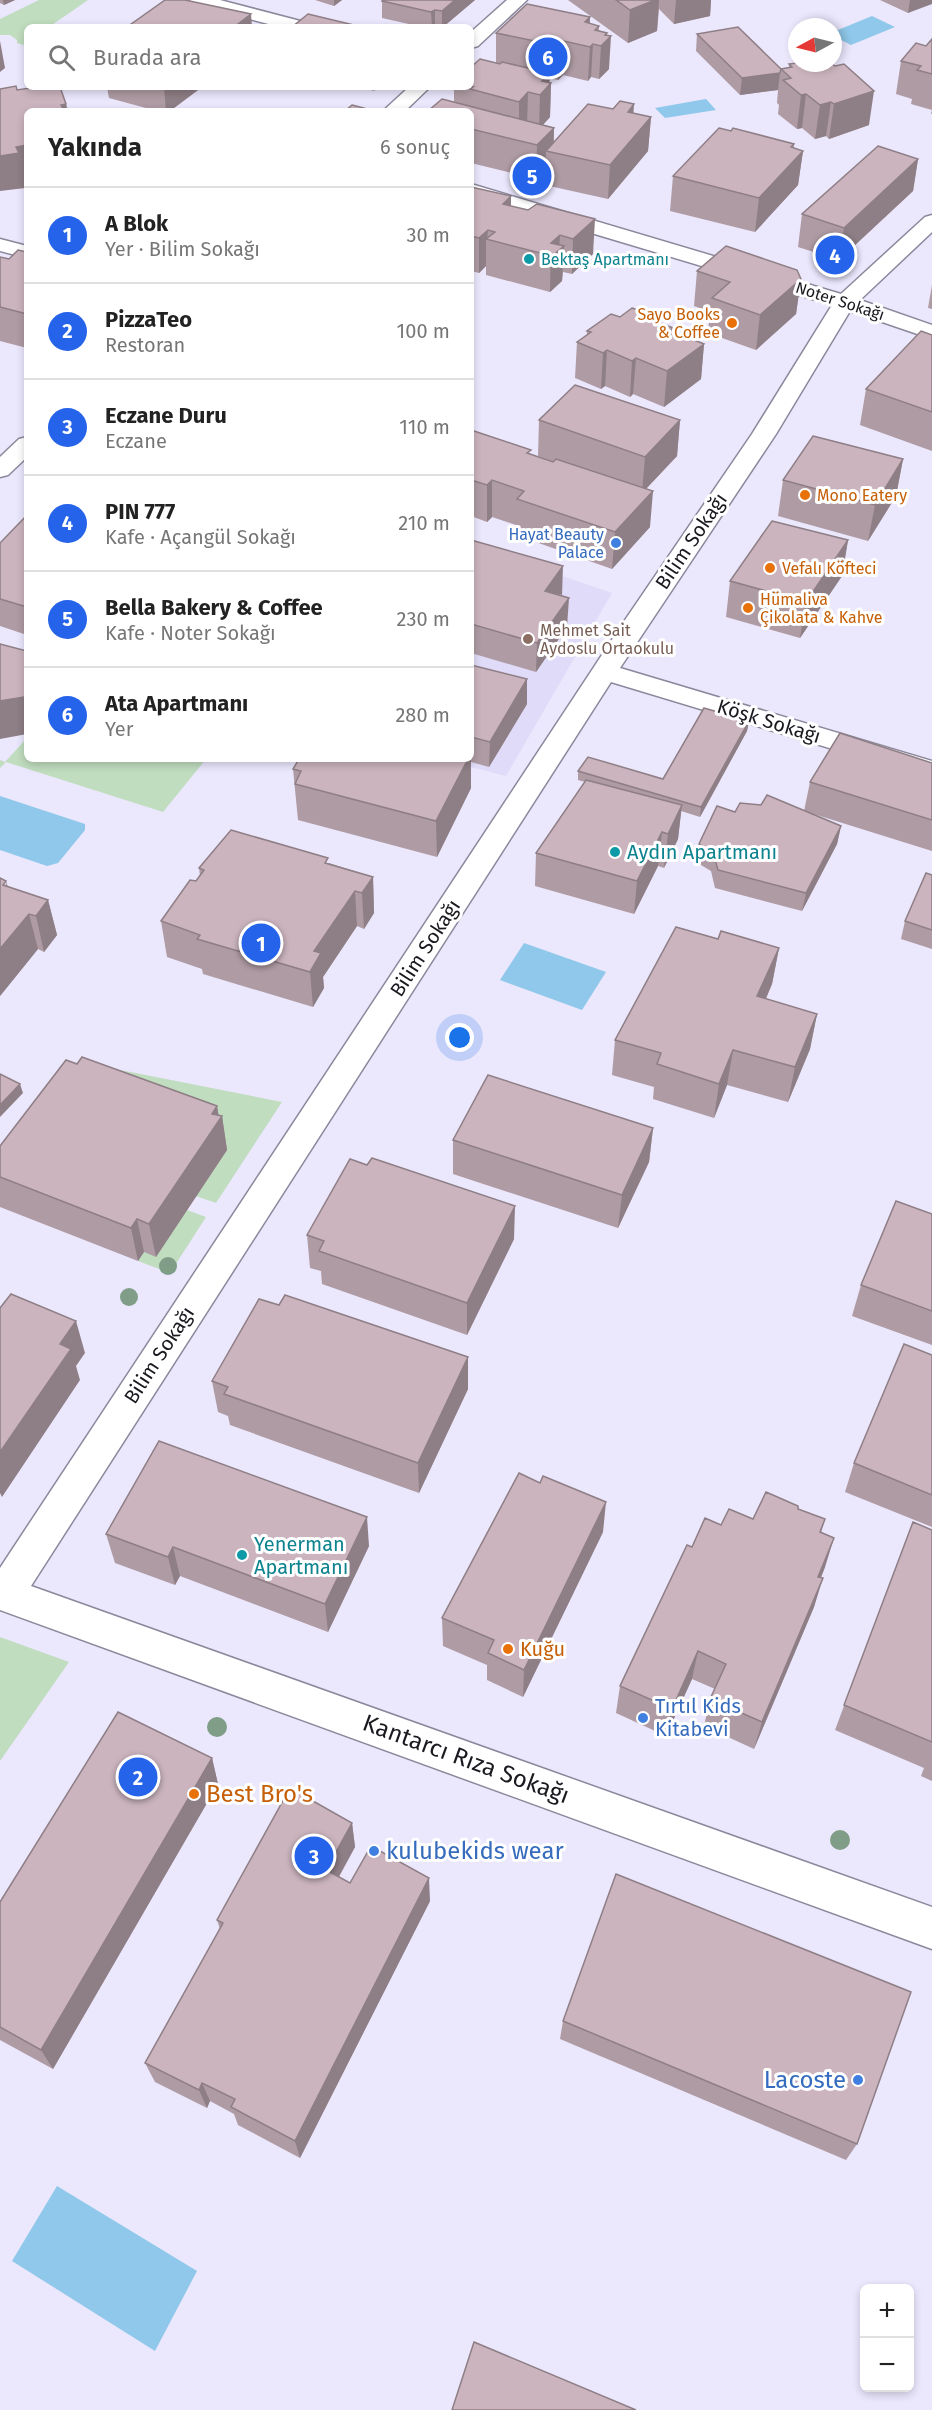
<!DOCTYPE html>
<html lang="tr">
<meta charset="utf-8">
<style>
:root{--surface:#fff;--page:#f2f2f2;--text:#222;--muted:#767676;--line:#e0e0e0;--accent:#2563eb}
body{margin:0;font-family:"Fira Sans",sans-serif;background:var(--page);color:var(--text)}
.controls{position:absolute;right:18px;bottom:18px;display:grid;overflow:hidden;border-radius:9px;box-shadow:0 3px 9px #0003}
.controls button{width:54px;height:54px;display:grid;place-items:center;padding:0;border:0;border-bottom:2px solid var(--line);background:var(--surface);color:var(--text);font:30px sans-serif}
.compass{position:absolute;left:788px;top:18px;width:54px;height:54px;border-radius:50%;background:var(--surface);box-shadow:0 3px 9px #0003;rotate:263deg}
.you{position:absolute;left:460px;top:1038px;width:21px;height:21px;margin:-15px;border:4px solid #fff;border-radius:50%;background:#1a73e8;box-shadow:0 0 0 9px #1a73e833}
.badge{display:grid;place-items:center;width:39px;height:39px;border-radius:50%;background:var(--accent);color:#fff;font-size:20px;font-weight:700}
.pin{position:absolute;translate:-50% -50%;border:3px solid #fff;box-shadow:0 2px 6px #0006}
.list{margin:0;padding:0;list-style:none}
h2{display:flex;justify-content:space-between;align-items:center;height:78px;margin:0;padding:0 24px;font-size:26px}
h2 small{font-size:20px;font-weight:400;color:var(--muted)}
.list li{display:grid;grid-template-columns:39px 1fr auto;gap:18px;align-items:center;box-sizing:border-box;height:96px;padding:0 24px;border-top:2px solid var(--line)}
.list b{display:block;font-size:22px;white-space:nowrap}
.list p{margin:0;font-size:20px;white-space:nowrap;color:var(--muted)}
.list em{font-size:20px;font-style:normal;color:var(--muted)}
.icon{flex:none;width:33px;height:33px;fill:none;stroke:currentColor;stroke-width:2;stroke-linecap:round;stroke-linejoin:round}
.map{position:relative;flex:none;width:932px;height:2410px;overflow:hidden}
.search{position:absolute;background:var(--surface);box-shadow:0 3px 9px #0003;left:24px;top:24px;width:450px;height:66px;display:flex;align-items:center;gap:15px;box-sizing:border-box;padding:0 21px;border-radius:9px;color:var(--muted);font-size:22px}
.panel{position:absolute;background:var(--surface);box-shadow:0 3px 9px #0003;left:24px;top:108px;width:450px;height:654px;border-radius:9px}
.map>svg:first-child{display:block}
.built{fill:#e0dbf8}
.green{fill:#c0ddbf}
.water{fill:#8fc8ea}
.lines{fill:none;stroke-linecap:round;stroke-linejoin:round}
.minor-casing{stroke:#8c889c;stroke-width:3}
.minor{fill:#fff;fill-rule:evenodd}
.tree{fill:#809d88}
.wall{fill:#af9ba3}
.shaded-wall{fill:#8e7e85}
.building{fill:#cbb4be;stroke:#8e7e85;stroke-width:1.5}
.culture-dot{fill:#0f9aa8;stroke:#fff;stroke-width:2}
.food-dot{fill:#e8710a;stroke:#fff;stroke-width:2}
.shop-dot{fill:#3f7fe0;stroke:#fff;stroke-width:2}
.education-dot{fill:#8d6e63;stroke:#fff;stroke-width:2}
.labels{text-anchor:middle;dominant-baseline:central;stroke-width:6;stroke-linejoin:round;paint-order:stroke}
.far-culture-label{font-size:16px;fill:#0d838f;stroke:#fff;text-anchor:start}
.far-street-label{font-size:16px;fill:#1a1920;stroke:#fff}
.far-food-label{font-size:16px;fill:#c56008;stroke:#fff;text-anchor:start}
.far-shop-label{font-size:16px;fill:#366cbe;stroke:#fff;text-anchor:end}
.far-education-label{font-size:16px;fill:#785e54;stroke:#fff;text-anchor:start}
.street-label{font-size:20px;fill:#1a1920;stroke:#fff}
.culture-label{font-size:20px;fill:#0d838f;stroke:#fff;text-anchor:start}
.food-label{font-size:20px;fill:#c56008;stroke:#fff;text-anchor:start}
.shop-label{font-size:20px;fill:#366cbe;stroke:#fff;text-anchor:start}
.near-street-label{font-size:24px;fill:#1a1920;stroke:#fff}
.near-food-label{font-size:24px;fill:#c56008;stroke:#fff;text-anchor:start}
.near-shop-label{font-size:24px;fill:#366cbe;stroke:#fff;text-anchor:start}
</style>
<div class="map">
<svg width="932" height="2410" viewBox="0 0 932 2410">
<rect width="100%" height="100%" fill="#ebe7fd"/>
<polygon class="built" points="471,545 612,593 506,776 440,759 471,759"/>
<g class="green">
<polygon points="39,0 88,0 49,27 27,27 27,42 23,45 17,43 17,40 10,35 0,35 0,19"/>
<polygon points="27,738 27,759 206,759 163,812 6,762 0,768 0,760 5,762"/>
<polygon points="95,1065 282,1102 216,1203 196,1196"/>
<polygon points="187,1210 206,1217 170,1273 138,1261 144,1252 156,1256"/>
<polygon points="0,1637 69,1662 0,1761"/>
</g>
<g class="water">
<polygon points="872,16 895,27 851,45 833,36 833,32"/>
<polygon points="706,99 716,110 665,118 655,108"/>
<polygon points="0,796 85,824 85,830 58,863 47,866 0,850"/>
<polygon points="524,943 606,972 582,1010 500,980"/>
<polygon points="57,2186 197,2271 155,2351 12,2261"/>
</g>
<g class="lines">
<defs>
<g id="minor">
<polygon points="190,0 220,0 308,23 310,27 280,27 193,4"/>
<polygon points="507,0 527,0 478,46 471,48 471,32"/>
<polygon points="409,87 430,87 405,111 383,111"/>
<polygon points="471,184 841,294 925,217 932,215 932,232 860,300 932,325 932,339 850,311 776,434 620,668 932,761 932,779 611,682 31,1586 932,1907 932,1949 0,1610 0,1568 623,623 752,434 832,305 471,197"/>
<polygon points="0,239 27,246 27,258 0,251"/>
<polygon points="27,437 27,457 8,475 0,477 0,457 19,439"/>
</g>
</defs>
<use href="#minor" class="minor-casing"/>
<use href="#minor" class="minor"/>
</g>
<g class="tree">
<circle cx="168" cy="1266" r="9"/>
<circle cx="129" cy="1297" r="9"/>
<circle cx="217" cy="1727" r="10"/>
<circle cx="840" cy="1840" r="10"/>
</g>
<g class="wall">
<polygon points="0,0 15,0 4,5 0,3"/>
<polygon points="315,0 342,0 334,6"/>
<polygon points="475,0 443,27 422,27 382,18 382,1"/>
<polygon points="568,0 711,0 710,16 674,24 659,9 657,31 628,43"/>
<polygon points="880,0 932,0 908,13"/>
<polygon points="590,24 599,26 599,31 607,35 609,69 599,79 591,77 588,81 563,75 558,80 550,78 549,83 551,83 550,117 543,125 554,128 554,142 634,114 651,117 648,151 608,199 545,185 545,170 536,179 471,163 471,111 454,102 454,87 471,87 496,63 496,33"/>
<polygon points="697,34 781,69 789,68 789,64 869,125 829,139 826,136 815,139 802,128 797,129 778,114 779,105 777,103 778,90 740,95 696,51"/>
<polygon points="932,39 932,114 931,114 932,110 911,104 912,99 896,94 901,61 926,46"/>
<polygon points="107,87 202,87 170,111 157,111 109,98"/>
<polygon points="361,87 378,87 374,91"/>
<polygon points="794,148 803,151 798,185 755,232 670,211 673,176"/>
<polygon points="918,159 913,191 839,260 798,247 802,214"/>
<polygon points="471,187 511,196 511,206 528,210 537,204 593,254 572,274 563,272 562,281 550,292 486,275 486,266 479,273 471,271"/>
<polygon points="27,252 27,348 0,341 0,257 9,259"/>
<polygon points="697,271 801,279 796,314 756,350 708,333 710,312 694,306"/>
<polygon points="932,285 932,309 928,308"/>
<polygon points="651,315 651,319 673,328 672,331 704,344 701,379 664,407 633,394 630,397 605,386 601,389 575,378 577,342 587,336 587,331 620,317"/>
<polygon points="932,335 932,451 860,425 866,389"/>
<polygon points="539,420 680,420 677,456 646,489 650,527 612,569 516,535 516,525 492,517 487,522 471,516 471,430 531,454 553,462 538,456"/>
<polygon points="903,459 896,496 868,541 778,516 783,480"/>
<polygon points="27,515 27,635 0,626 0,543"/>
<polygon points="471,540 562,596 567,627 536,672 471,653"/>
<polygon points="848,540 842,576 800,638 726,617 730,581"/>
<polygon points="471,665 527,704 489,767 471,762 471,788 437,857 298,820 293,769 471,759"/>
<polygon points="749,721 747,731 700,817 681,811 678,839 664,868 658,866 634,914 535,886 536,853 585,782 578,780 578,771 663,779"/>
<polygon points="932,763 932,851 804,811 810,782"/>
<polygon points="735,812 841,826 837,844 802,911 715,888 711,871 696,862 699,844"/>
<polygon points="329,863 373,877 374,913 364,929 357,926 323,977 324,988 313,1007 203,974 202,969 167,957 161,921 200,876 199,868"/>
<polygon points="932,875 932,949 901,939 905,921"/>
<polygon points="6,881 8,887 48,900 57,935 44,952 38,949 0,996"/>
<polygon points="718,939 779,948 772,984 766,999 817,1014 810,1049 788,1102 727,1085 714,1118 653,1099 654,1087 612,1075 615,1040"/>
<polygon points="77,1064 217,1106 219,1116 222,1116 227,1150 156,1257 144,1252 138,1261 0,1207 0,1146"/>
<polygon points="653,1128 649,1162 618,1228 453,1174 453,1140"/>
<polygon points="932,1214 932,1345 852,1316 861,1285"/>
<polygon points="307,1235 514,1239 467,1335 322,1284 321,1271 310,1268"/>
<polygon points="279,1305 468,1357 468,1389 419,1493 230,1425 228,1416 218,1412 212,1381"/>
<polygon points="932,1355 932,1527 845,1492 854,1463"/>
<polygon points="798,1509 825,1519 821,1533 825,1567 821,1578 814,1607 754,1749 704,1726 710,1699 715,1689 692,1679 666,1736 616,1713 620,1686 692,1547 721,1525 753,1519"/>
<polygon points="913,1522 932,1530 932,1781 921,1776 924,1768 835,1730"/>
<polygon points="603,1532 523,1697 487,1680 487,1665 443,1646 442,1618"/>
<polygon points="106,1534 369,1546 328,1632 180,1576 175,1585 115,1563"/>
<polygon points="212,1758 218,1784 53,2069 0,2040 0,1902"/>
<polygon points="352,1823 355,1847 339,1877 350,1883 430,1901 300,2158 238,2125 234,2114 210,2101 207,2108 155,2082 145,2063 220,1929 217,1920"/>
<polygon points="563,2021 857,2144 846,2160 560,2039"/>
</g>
<g class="shaded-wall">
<polygon points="3,0 15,0 4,5"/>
<polygon points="334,0 342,0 334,6"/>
<polygon points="455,0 475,0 443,27 442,27 442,11"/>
<polygon points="655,0 659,0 657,31 628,43 630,10"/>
<polygon points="676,0 711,0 710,16 674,24"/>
<polygon points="910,0 932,0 932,4 908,13"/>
<polygon points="435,10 435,27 432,27 431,12"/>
<polygon points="251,14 252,27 234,27"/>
<polygon points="590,17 589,47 585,22"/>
<polygon points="607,33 606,40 611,36 609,69 599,79 601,46 605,35"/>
<polygon points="0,41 5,68 0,72"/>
<polygon points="564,41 563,75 558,80 559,46"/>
<polygon points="593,44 591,77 588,81 590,47"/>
<polygon points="550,73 549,85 551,83 550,117 539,129 540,95 542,81"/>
<polygon points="780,73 778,90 740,95 742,78"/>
<polygon points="164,87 202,87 170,111 166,111"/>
<polygon points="874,91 869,125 829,139 834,104"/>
<polygon points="528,92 527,127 519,136 519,102"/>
<polygon points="806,94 802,128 797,129 801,95"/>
<polygon points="831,102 826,136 815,139 820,105"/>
<polygon points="66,104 68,111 62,111 61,105"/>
<polygon points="634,104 632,138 628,112"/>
<polygon points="651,117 648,151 608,199 610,165"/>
<polygon points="554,128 553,152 546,151 545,170 536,179 537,145"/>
<polygon points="794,144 792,162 803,151 798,185 755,232 759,198"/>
<polygon points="27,145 27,181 24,181 25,188 0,191 0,156 16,147"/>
<polygon points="918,159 913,191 839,260 844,228"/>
<polygon points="511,196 511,231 503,204"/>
<polygon points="595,219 593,254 572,274 573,239"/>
<polygon points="488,230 487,240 486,239 486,266 479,273 479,238"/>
<polygon points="560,235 559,250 564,246 562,281 550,292 551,243"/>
<polygon points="801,279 796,314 756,350 760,315"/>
<polygon points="704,344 701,379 664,407 667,371"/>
<polygon points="607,350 605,386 601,389 603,353"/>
<polygon points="636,358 633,394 630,397 632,361"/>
<polygon points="680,420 677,456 642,493 645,457"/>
<polygon points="903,459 896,496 868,541 875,505"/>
<polygon points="492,480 492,517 487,522 487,485"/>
<polygon points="653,491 650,527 612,569 615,532"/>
<polygon points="848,540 842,576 800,638 806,602"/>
<polygon points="563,566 562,595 545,591"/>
<polygon points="569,598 567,627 536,672 537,643"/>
<polygon points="527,679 527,704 489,767 490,742"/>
<polygon points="27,693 27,734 0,739 0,701"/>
<polygon points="749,721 747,731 700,817 701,807"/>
<polygon points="471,753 471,788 437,857 436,821 468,759 471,759"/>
<polygon points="682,805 678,839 664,868 668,834"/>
<polygon points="841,826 837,844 802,911 806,893"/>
<polygon points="662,832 658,866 634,914 637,881"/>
<polygon points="373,877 374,913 364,929 362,893"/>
<polygon points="355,891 357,926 323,977 324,988 313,1007 310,972 314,951"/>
<polygon points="48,900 57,935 44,952 36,916"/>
<polygon points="29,914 38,949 0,996 0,949"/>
<polygon points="779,948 772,984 751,1031 757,996"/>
<polygon points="817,1014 810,1049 788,1102 795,1067"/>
<polygon points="733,1050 727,1085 714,1118 719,1084"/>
<polygon points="20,1084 23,1093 0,1117 0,1105"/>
<polygon points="217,1106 219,1120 222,1116 227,1150 156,1257 149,1224"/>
<polygon points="653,1128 649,1162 618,1228 622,1195"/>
<polygon points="515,1206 514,1239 467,1335 467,1303"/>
<polygon points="137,1219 144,1252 138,1261 131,1228"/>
<polygon points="76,1321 85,1353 76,1366 80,1380 2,1497 0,1493 0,1452 60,1344"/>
<polygon points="468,1357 468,1389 419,1493 418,1463"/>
<polygon points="606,1502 603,1532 523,1697 524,1670"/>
<polygon points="367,1517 369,1546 328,1632 325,1604"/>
<polygon points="834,1538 825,1567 809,1605 818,1577"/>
<polygon points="173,1547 180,1576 175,1585 168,1557"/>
<polygon points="823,1578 814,1607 754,1749 762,1722"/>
<polygon points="698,1651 692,1679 666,1736 672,1709"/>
<polygon points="212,1758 218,1784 53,2069 41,2050"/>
<polygon points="352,1823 355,1847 329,1894 326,1870"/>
<polygon points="429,1878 430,1901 300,2158 295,2141"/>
<polygon points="202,2083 210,2101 207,2108 199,2090"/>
</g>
<g class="building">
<polygon points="165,0 185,0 251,14 234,27 127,27"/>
<polygon points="383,0 455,0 442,11 435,10 431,12 382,1"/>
<polygon points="616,0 655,0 630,10"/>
<polygon points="527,4 590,17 585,22 599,26 595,30 607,33 605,35 611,36 601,46 593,44 590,47 564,41 559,46 496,33"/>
<polygon points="308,14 362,27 292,27"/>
<polygon points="738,27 781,69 780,73 742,78 697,34"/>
<polygon points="932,39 932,74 917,70 921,66 901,61 916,43 926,46"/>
<polygon points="480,59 500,64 502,62 550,73 542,81 551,83 540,95 528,92 519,102 470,89 473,87 471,87 471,67"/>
<polygon points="797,63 831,63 835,66 844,64 874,91 834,104 831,102 820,105 806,94 801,95 783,80 791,78 781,69 792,67 789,64"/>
<polygon points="16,86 17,90 37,87 60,87 66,104 61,105 64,111 27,111 27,145 16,147 19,153 0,156 0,89"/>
<polygon points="442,99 554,128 537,145 471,129 471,111 428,111"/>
<polygon points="620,101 634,104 628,112 651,117 610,165 546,151 588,104 613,109"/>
<polygon points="352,105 364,108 360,111 345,111"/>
<polygon points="719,128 731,131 733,128 794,144 791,147 803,151 759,198 673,176"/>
<polygon points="878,146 918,159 844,228 802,214"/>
<polygon points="471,187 511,196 503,204 528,210 537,204 595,219 573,239 560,235 551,243 564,246 552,256 486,239 495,232 488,230 479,238 471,236"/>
<polygon points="726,246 797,270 801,279 760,315 712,298 730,282 697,271"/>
<polygon points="18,250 27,252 27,314 0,307 0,257 9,259"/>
<polygon points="632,308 651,315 648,318 673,328 670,330 704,344 667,371 636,358 632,361 607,350 603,353 577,342 591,332 587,331 611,314 620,317"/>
<polygon points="921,331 932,335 932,412 866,389"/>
<polygon points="575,385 680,420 645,457 539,420"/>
<polygon points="471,430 531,450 527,453 553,462 556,459 653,491 615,532 517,499 524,491 492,480 487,485 471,480"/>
<polygon points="813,436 903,459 875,505 783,480"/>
<polygon points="27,515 27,607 0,599 0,543"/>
<polygon points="772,521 848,540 806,602 730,581"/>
<polygon points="471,540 563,566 545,591 569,598 537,643 471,624"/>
<polygon points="0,644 27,651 27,693 24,697 0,701"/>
<polygon points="471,665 527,679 490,742 471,737"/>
<polygon points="704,708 749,721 701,807 578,771 588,757 663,779"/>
<polygon points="840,733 932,763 932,820 810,782"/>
<polygon points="299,759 468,759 436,821 295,784 301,771 293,769"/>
<polygon points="586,780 682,805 668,834 662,832 637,881 536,853"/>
<polygon points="767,795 841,826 806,893 718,870 713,853 699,844 717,806 735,812 740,803 761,805"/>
<polygon points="231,830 328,858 325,863 373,877 362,893 355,891 314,951 321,953 310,972 197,939 200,935 161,921 190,880 196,881 204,870 199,868"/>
<polygon points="926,873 932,875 932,930 905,921"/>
<polygon points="0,878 6,881 3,885 48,900 36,916 29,914 0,949"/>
<polygon points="676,927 718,939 721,931 779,948 757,996 817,1014 795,1067 733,1050 719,1084 657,1064 661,1053 615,1040"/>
<polygon points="82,1057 217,1106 212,1114 222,1116 149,1224 137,1219 131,1228 0,1177 0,1146 66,1060 77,1064"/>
<polygon points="0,1074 20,1084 0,1105"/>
<polygon points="488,1075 653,1128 622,1195 453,1140"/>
<polygon points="372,1158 515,1206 467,1303 319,1251 324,1241 307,1235 350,1159 367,1165"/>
<polygon points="896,1201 932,1214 932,1311 861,1285"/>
<polygon points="11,1294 76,1321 60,1344 71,1349 0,1452 0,1308"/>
<polygon points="285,1295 468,1357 418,1463 224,1394 228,1387 212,1381 259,1299 279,1305"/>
<polygon points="904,1344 932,1355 932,1495 854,1463"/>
<polygon points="159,1441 367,1517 325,1604 173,1547 168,1557 106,1534"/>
<polygon points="519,1473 540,1483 543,1476 606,1502 524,1670 488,1653 494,1640 442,1618"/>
<polygon points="766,1492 798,1506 798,1509 825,1519 820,1532 834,1538 818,1577 823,1578 762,1722 710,1699 726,1664 698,1651 672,1709 620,1686 687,1545 692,1547 705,1518 721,1525 729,1509 753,1519"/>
<polygon points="913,1522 932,1530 932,1742 844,1705"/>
<polygon points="118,1712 212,1758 41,2050 0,2027 0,1902"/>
<polygon points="290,1788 352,1823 326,1870 350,1883 371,1846 429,1878 295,2141 231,2107 235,2099 202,2083 199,2090 145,2063 223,1923 217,1920"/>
<polygon points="616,1874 911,1992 857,2144 563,2021"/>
<polygon points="474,2342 636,2410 452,2410"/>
</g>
<g class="culture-dot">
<circle cx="529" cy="259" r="6"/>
<circle cx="615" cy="852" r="6"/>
<circle cx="242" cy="1555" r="6"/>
</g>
<g class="food-dot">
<circle cx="732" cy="323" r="6"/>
<circle cx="805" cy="495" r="6"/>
<circle cx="770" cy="568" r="6"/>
<circle cx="748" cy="608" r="6"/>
<circle cx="508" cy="1649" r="6"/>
<circle cx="194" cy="1794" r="6"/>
</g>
<g class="shop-dot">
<circle cx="616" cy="543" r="6"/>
<circle cx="643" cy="1718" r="6"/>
<circle cx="374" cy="1851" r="6"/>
<circle cx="858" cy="2080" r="6"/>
</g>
<circle class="education-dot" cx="528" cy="639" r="6"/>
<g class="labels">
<g class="far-culture-label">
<text x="541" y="259">Bektaş Apartmanı</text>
</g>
<g class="far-street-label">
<text transform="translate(840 301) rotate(18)">Noter Sokağı</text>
</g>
<g class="far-food-label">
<text x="720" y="314" text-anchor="end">Sayo Books<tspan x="720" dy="18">&amp; Coffee</tspan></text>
<text x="817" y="495">Mono Eatery</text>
<text x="782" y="568">Vefalı Köfteci</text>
<text x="760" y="599">Hümaliva<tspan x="760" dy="18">Çikolata &amp; Kahve</tspan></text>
</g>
<g class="far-shop-label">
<text x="604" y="534">Hayat Beauty<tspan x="604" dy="18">Palace</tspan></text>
</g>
<g class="far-education-label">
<text x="540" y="630">Mehmet Sait<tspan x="540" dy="18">Aydoslu Ortaokulu</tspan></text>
</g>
<g class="street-label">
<text transform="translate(691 541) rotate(-56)">Bilim Sokağı</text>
<text transform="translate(769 721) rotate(17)">Köşk Sokağı</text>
<text transform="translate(425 948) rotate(-57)">Bilim Sokağı</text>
<text transform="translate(159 1355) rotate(-57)">Bilim Sokağı</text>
</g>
<g class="culture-label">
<text x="627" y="852">Aydın Apartmanı</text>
<text x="254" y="1544">Yenerman<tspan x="254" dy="23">Apartmanı</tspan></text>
</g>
<g class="food-label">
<text x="520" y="1649">Kuğu</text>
</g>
<g class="shop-label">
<text x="655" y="1706">Tırtıl Kids<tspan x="655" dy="23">Kitabevi</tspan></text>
</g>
<g class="near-street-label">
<text transform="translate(466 1759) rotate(20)">Kantarcı Rıza Sokağı</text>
</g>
<g class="near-food-label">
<text x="206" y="1794">Best Bro's</text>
</g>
<g class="near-shop-label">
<text x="386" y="1851">kulubekids wear</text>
<text x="846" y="2080" text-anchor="end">Lacoste</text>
</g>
</g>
</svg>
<div class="controls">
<button>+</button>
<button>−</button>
</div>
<svg class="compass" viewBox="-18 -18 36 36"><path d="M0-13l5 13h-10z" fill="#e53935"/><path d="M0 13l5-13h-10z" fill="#767676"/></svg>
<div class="you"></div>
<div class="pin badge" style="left:261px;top:943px">1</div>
<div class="pin badge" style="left:138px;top:1777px">2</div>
<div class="pin badge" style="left:314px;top:1856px">3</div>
<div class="pin badge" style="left:835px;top:255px">4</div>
<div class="pin badge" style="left:532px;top:176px">5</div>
<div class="pin badge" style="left:548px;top:57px">6</div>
<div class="search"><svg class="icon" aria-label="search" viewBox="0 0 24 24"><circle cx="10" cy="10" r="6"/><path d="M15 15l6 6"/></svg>Burada ara</div>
<section class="panel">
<h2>Yakında<small>6 sonuç</small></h2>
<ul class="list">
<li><span class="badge">1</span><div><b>A Blok</b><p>Yer · Bilim Sokağı</p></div><em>30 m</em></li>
<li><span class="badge">2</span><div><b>PizzaTeo</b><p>Restoran</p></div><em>100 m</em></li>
<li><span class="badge">3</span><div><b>Eczane Duru</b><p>Eczane</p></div><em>110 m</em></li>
<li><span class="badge">4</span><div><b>PIN 777</b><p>Kafe · Açangül Sokağı</p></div><em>210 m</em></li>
<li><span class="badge">5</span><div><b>Bella Bakery &amp; Coffee</b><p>Kafe · Noter Sokağı</p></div><em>230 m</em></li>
<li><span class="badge">6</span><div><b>Ata Apartmanı</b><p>Yer</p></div><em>280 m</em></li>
</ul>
</section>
</div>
